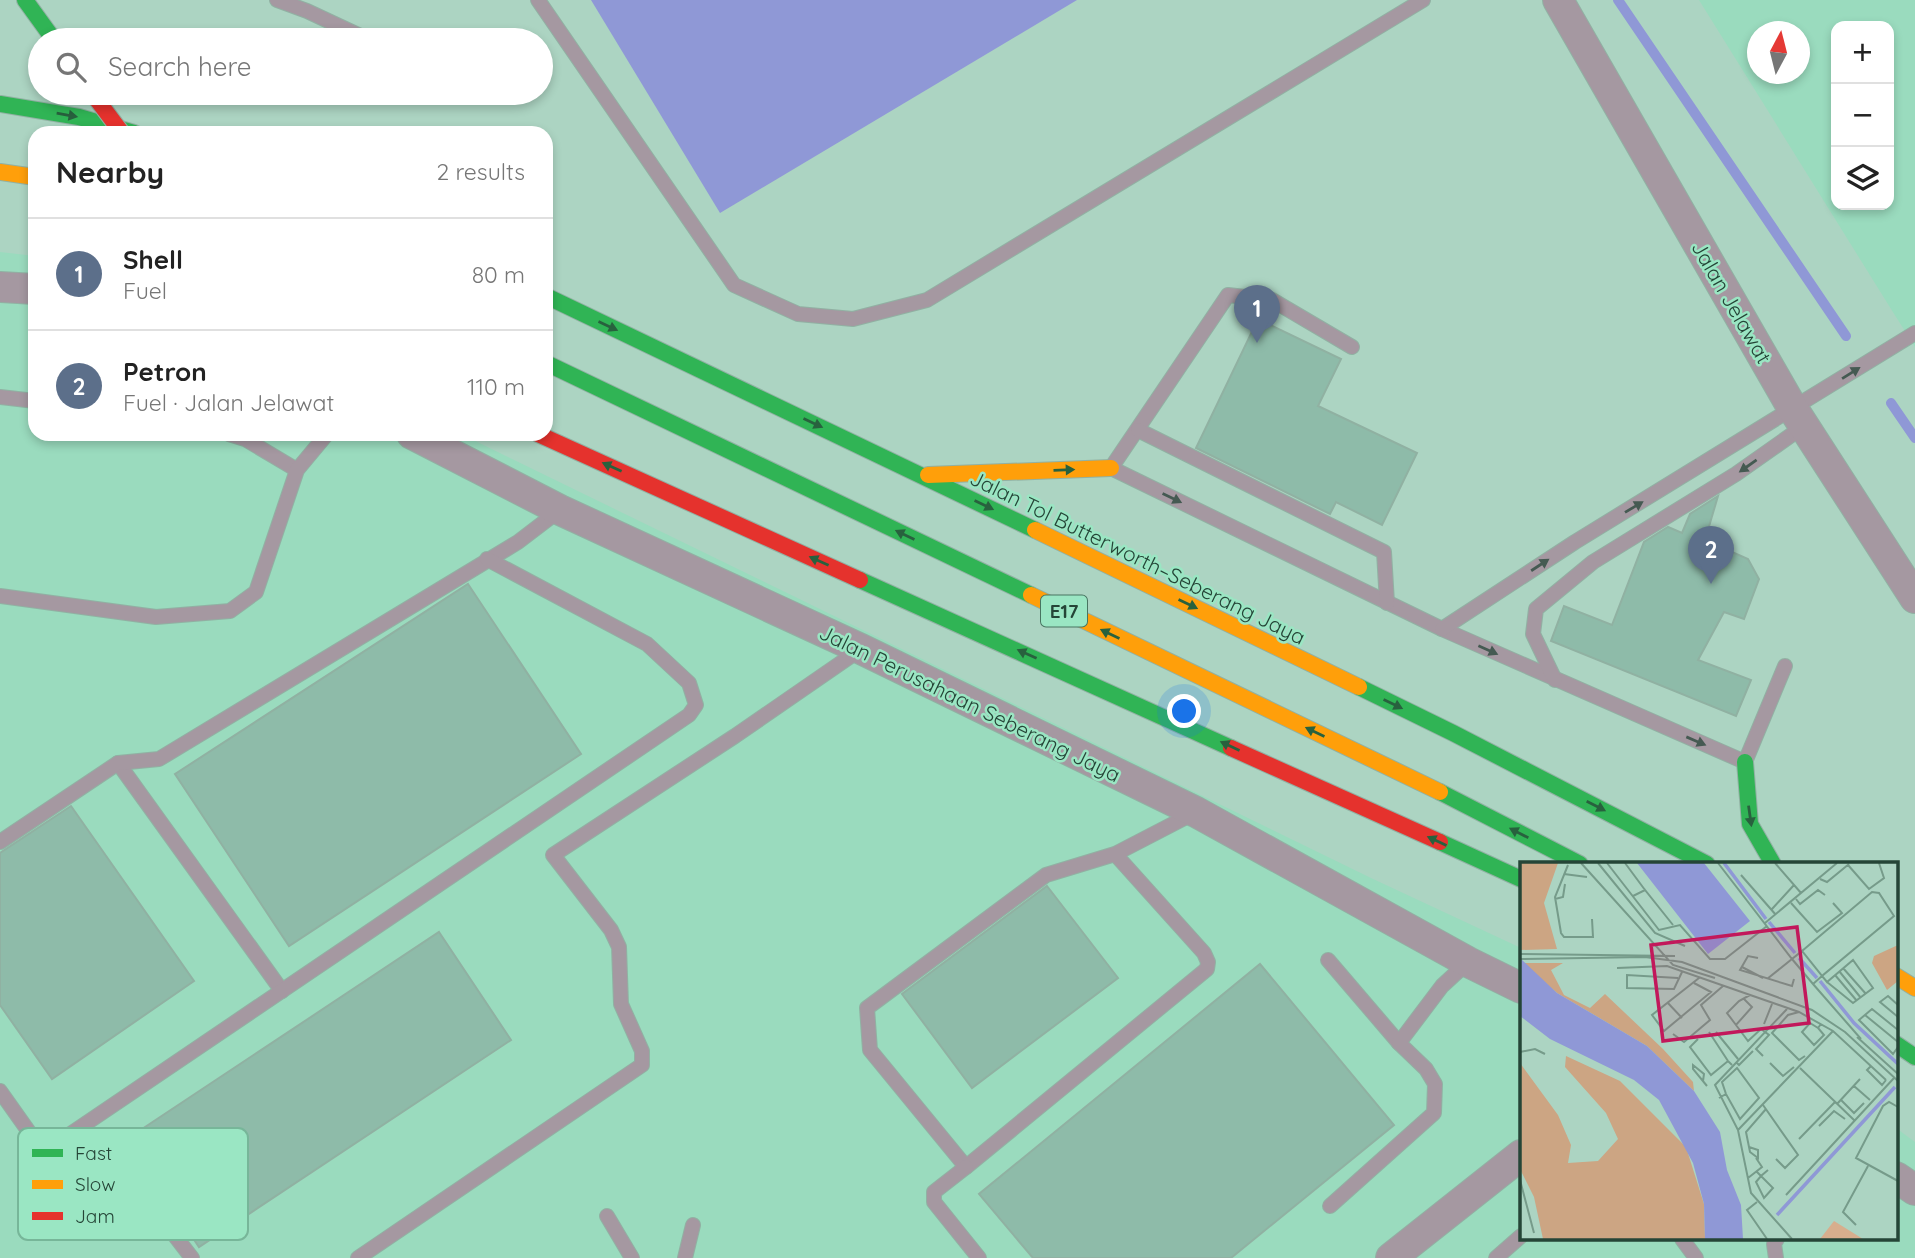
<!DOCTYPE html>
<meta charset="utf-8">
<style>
:root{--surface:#fff;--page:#f6f6f6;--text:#222;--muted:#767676;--line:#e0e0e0;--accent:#547768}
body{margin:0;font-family:Quicksand,sans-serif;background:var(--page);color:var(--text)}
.controls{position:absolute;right:21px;top:21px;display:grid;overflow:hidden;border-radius:14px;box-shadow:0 4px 10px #0003}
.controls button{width:63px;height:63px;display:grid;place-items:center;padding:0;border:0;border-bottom:2px solid var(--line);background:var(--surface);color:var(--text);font:35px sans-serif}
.compass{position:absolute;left:1747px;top:21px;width:63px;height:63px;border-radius:50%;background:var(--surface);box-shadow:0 4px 10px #0003;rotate:7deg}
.you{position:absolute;left:1185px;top:712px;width:24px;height:24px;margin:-18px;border:5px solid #fff;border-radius:50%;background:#1a73e8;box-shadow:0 0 0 10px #1a73e833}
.badge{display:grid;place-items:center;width:46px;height:46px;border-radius:50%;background:var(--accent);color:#fff;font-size:23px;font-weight:700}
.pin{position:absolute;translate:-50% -58px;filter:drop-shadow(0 2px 4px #0008)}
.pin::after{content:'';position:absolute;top:37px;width:24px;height:21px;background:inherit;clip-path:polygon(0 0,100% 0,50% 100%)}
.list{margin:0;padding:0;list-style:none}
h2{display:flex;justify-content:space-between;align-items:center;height:91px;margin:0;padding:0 28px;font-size:30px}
h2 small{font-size:23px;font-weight:400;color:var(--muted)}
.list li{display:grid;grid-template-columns:46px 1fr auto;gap:21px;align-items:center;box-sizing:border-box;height:112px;padding:0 28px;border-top:2px solid var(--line)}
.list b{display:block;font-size:26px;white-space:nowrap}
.list p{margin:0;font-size:23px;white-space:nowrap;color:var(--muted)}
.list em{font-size:23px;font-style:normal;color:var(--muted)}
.icon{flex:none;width:38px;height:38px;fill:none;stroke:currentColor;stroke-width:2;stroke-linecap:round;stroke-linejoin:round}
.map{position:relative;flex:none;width:1915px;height:1258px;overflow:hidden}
.search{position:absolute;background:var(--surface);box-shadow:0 4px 10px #0003;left:28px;top:28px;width:525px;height:77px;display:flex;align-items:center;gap:18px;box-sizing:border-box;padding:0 24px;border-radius:38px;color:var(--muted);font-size:26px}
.panel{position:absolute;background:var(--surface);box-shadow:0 4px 10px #0003;left:28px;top:126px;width:525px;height:315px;border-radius:21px}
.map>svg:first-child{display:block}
.built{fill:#9adbbe;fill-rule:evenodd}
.water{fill:#8f98d6}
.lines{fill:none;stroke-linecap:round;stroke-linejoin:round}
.stream{stroke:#8f98d6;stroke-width:10}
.building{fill:#8ebba9;stroke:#90b1a2;stroke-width:2}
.lane-casing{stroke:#91b1a3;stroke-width:16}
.street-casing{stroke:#91b1a3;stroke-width:32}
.fast-casing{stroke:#91b1a3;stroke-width:18}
.slow-casing{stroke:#91b1a3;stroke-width:18}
.jam-casing{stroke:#91b1a3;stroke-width:18}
.lane{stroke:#a598a1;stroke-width:14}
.street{stroke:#a598a1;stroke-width:30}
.fast{stroke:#30b455;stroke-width:16}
.slow{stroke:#ff9f0a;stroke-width:16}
.jam{stroke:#e5322d;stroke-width:16}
.jam-bridge-casing{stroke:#91b1a3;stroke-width:18;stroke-linecap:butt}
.jam-bridge{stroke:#e5322d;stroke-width:16}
.oneway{fill:#28613e}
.oneway2{fill:#455a52}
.labels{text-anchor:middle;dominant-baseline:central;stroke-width:5;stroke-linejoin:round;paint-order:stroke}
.shield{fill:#9ae6c3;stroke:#487561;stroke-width:2}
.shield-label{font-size:19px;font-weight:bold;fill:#254537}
.street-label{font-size:21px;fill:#254537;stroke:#9ae6c3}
.inset-river{fill:none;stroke:#8f98d6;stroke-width:3.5}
.inset-road{fill:none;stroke:#769b8a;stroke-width:2}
.view{fill:#c2185b;fill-opacity:0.15;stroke:#c2185b;stroke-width:3.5}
.inset-edge{fill:none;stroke:#254537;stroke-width:3.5}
.key{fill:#9ae6c3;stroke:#77b699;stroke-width:2}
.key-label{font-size:19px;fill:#254537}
</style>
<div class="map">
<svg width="1915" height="1258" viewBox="0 0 1915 1258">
<rect width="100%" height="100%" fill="#acd4c2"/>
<g class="built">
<path d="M1699,0H1915V347L1891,309ZM1836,26H1889V205H1836ZM1758,32H1800V74H1758Z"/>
<polygon points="0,252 35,256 35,434 461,434 1371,878 1521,948 1521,1239 1896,1239 1896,1128 1915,1142 1915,1258 0,1258"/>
</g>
<polygon class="water" points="591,0 1077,0 720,213"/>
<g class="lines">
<g class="stream">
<polyline points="1618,0 1846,336"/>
<polyline points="1891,403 1915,438"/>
</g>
</g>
<g class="building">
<polygon points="1258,319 1341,359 1318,406 1417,453 1382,525 1336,502 1330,514 1196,448"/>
<polygon points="1718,496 1705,540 1748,559 1759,579 1744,619 1724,612 1698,660 1751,680 1736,716 1551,641 1564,606 1612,625 1644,542 1668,527 1682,533 1690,514"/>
<polygon points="468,584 581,754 289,946 175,774"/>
<polygon points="71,806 194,981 52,1079 0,1005 0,853"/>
<polygon points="1047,886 1118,978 972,1088 902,994"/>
<polygon points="439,932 511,1040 199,1247 127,1139"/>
<polygon points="1260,964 1394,1125 1231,1258 1033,1258 979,1194"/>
</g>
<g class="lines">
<defs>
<g id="lane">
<polyline points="277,0 307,11 369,40"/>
<polyline points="538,0 734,285 798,314 853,319 927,300 1423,0"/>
<polyline points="1352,347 1272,300 1228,295 1111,468 1442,629 1745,762 1785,666"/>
<polyline points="0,397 35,401"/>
<polyline points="1138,430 1384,552 1387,603"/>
<polyline points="229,434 245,439 297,470"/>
<polyline points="0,596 156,617 230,611 256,592 297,470 327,434"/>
<polyline points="1442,629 1575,542 1915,333"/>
<polyline points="1555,680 1533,634 1536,609 1593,562 1736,474 1804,426"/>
<polyline points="118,763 282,991"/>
<polyline points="0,842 118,763 159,759 518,542 560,510"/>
<polyline points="1115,854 1204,953 1208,962 1207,969 966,1167 870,1050 867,1008 1046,875 1115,854 1196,812"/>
<polyline points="1328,960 1399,1043"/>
<polyline points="0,1091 34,1139 42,1145 63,1139 689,715 696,705 689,683 647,644 487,559"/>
<polyline points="966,1167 934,1192 934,1202 979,1258"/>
<polyline points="139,1189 192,1258"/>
<polyline points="1330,1206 1434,1113 1435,1084 1426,1069 1399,1043 1442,986 1468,962"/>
<polyline points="607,1216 632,1258"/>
<polyline points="1682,1239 1696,1258"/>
<polyline points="358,1258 642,1065 642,1051 621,1004 619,947 611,930 553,855 735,736 861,649"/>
<polyline points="685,1258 693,1225"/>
<polyline points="1496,1258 1521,1236"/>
<polyline points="1776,1258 1774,1244 1777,1239"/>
</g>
<g id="street">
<polyline points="1558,0 1793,409 1915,598"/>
<polyline points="0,287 35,289"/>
<polyline points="412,434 560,510 861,649 1196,812 1468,962 1521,988"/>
<polyline points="1896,1177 1915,1190"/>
<polyline points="1391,1258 1521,1155"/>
</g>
<g id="fast">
<polyline points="25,0 54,40"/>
<polyline points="0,104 79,117 134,133"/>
<polyline points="546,296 1035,530"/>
<polyline points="546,363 1031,595"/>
<polyline points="860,580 1231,748"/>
<polyline points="1359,687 1453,733 1707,864"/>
<polyline points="1745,762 1750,824 1773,864"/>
<polyline points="1440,792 1580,864"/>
<polyline points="1440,842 1521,879"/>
<polyline points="1896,1044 1915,1057"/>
</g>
<g id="slow">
<polyline points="0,172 35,177"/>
<polyline points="928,475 1111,468"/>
<polyline points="1035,530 1359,687"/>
<polyline points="1031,595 1440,792"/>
<polyline points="1896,976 1915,988"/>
</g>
<g id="jam">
<polyline points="538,434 860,580"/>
<polyline points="1231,748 1440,842"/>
</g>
</defs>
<use href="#lane" class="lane-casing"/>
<use href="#street" class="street-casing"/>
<use href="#fast" class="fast-casing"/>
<use href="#slow" class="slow-casing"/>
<use href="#jam" class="jam-casing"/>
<use href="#lane" class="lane"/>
<use href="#street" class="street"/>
<use href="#fast" class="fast"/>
<use href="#slow" class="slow"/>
<use href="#jam" class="jam"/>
<defs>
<polyline id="jam-bridge" points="92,93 122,133"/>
</defs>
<use href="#jam-bridge" class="jam-bridge-casing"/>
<use href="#jam-bridge" class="jam-bridge"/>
</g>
<defs><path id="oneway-solid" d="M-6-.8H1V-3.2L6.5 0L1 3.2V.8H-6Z" transform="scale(1.75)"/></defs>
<g class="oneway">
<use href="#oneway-solid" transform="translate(67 115) rotate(10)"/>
<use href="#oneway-solid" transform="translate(608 326) rotate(25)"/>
<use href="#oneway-solid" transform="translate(813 423) rotate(25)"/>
<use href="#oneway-solid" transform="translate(612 467) rotate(-156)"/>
<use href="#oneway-solid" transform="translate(1064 470) rotate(-2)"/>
<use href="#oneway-solid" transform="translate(984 505) rotate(26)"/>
<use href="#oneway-solid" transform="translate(905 535) rotate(-154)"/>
<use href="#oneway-solid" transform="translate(819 561) rotate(-156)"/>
<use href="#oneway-solid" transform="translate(1188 604) rotate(26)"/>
<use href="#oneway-solid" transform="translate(1110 634) rotate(-154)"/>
<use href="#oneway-solid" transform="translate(1027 654) rotate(-156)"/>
<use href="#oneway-solid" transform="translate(1393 704) rotate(26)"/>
<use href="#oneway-solid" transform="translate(1315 732) rotate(-154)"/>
<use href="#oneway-solid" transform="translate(1230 746) rotate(-155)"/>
<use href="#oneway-solid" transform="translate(1596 806) rotate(27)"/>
<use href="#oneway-solid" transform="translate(1750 816) rotate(82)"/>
<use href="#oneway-solid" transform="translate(1519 833) rotate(-153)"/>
<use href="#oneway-solid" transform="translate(1437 841) rotate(-155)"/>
</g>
<g class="oneway2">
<use href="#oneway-solid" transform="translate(1851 373) rotate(-32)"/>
<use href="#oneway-solid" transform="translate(1748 466) rotate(145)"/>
<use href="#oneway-solid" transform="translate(1172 498) rotate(26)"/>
<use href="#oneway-solid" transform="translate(1634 507) rotate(-31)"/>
<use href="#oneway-solid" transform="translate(1540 565) rotate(-33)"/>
<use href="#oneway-solid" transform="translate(1488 650) rotate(24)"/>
<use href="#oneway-solid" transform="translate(1696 741) rotate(23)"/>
</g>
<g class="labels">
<rect class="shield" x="1041" y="595.5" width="46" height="31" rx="5"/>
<g class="shield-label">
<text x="1064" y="611">E17</text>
</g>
<g class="street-label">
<text transform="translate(1732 302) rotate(60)">Jalan Jelawat</text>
<text transform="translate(1138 557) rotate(26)">Jalan Tol Butterworth–Seberang Jaya</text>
<text transform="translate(970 703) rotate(26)">Jalan Perusahaan Seberang Jaya</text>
</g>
</g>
<g transform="translate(1520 862)">
<rect width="378" height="378" fill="#acd4c2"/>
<path d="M314,359L343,377H300Z" fill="#d7ae8d"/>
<path d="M0,1H38L24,41L37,87L0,88ZM378,83V119L367,128L352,101L354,94ZM3,101H43L31,108L44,133L70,146L85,132L143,187L173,220L174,229L127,184L37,131ZM46,194L100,219L166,285L184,342L185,377H23L14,335L0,307V201L38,253L51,283L48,301L78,299L98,277L86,251L45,205Z" fill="#cca583"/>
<path d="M117,1H184L230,59L188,92ZM0,96L37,131L127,184L174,229L200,270L207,308L221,343L223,377H185L184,342L173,301L139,238L114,218L30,177L0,154Z" fill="#8f98d6"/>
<path class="inset-river" d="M204,1L246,57M249,60L275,91M279,96L297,116M300,119L334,161L378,202M257,353L375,225"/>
<path class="inset-road" d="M61,1L153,103L195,116M78,1L135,71L165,84M87,1L139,68L160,63L190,97H205L247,64M105,1L125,28M198,1L272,97L293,122L302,114L282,89L247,117M255,1L281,31M48,3L35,35L41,71L44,75H73L72,57M328,3L349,27L364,16L359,1M44,12L67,15M221,13L256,53M300,17L307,20L329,2M113,34L125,28L153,63M35,37L43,35L45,22M276,37L280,42L298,28L305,33M271,41L297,70L322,51L313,41M252,47L274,23M245,61L317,1M282,89L352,30L359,31L374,54L302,114L307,120L333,98L353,126L333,141L307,120M0,92L155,94M238,96L228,94L220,108L272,124L274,117M0,97L125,95L162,100L292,148L325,170L378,219M222,105L243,116M97,106L147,104L279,150L313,169L366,218M323,106L346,132M319,109L341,136M315,113L337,139M158,116L107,113V126L154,127L162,110M174,121L191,130L144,169L132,153L179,116M293,122L341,177M224,137L232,145L216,163L207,151L219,139L230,133M147,140L162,156M378,143L368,134L360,140L378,155M267,147L195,223L218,268L231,331L272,377M279,150L268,153L252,171L279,198L285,194M345,153L378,180M244,162L252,142M216,163L228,179L241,167L249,173L236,187L243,194M298,166L290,161L282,170L294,183L304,173L298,166L301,162M378,168L352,147L339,158L373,192L378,185M189,170L208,199M196,170L218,197M153,172L164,180L190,158L181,143L203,124M337,175L378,212M178,177L170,185L191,213L208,199L212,203M0,190L15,187L25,192M216,200L219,203L233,189M250,201L263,214L274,205M351,204L347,208L362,223L366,218M280,206L334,258M183,219L184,212L173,203V207L187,224M334,224L350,238M199,236L206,232L220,257L239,236L217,206L202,220L206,232M321,238L334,251L344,241M317,242L340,217M243,243L278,293L265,306L256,297M378,245L369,240L363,244L336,296L378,319M299,264L314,249L325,257M218,268L313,169M279,277L315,240M229,285L238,288V296L230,290L226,270L246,247M237,310L253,326L244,336L236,320L241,314L248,308M228,316L242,305L236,296M0,318L14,371M266,333L374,216M237,340L227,348L247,377M336,363L323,350L348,304"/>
<path class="view" d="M277,65L289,161L143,179L131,83Z"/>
<rect width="378" height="378" class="inset-edge"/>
</g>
<rect x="18" y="1128" width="230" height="112" rx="10" class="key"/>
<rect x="32" y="1149" width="31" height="8" fill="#30b455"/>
<rect x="32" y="1180" width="31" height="9" fill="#ff9f0a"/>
<rect x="32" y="1212" width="31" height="8" fill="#e5322d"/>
<g class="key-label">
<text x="75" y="1160">Fast</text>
<text x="75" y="1191">Slow</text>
<text x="75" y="1223">Jam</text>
</g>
</svg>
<div class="controls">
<button>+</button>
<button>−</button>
<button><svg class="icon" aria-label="layers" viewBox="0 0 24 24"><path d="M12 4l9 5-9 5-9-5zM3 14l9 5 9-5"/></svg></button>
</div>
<svg class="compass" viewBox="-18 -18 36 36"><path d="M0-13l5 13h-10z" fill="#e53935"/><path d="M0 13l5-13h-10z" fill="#767676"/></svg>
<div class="you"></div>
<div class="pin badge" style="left:1257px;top:343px;background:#5c6f8a">1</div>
<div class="pin badge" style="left:1711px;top:584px;background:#5c6f8a">2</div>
<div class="search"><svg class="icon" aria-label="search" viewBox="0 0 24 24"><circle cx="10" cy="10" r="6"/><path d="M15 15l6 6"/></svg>Search here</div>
<section class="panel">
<h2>Nearby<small>2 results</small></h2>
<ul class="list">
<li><span class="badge" style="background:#5c6f8a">1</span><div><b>Shell</b><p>Fuel</p></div><em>80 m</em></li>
<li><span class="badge" style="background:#5c6f8a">2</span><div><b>Petron</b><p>Fuel · Jalan Jelawat</p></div><em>110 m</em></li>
</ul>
</section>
</div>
